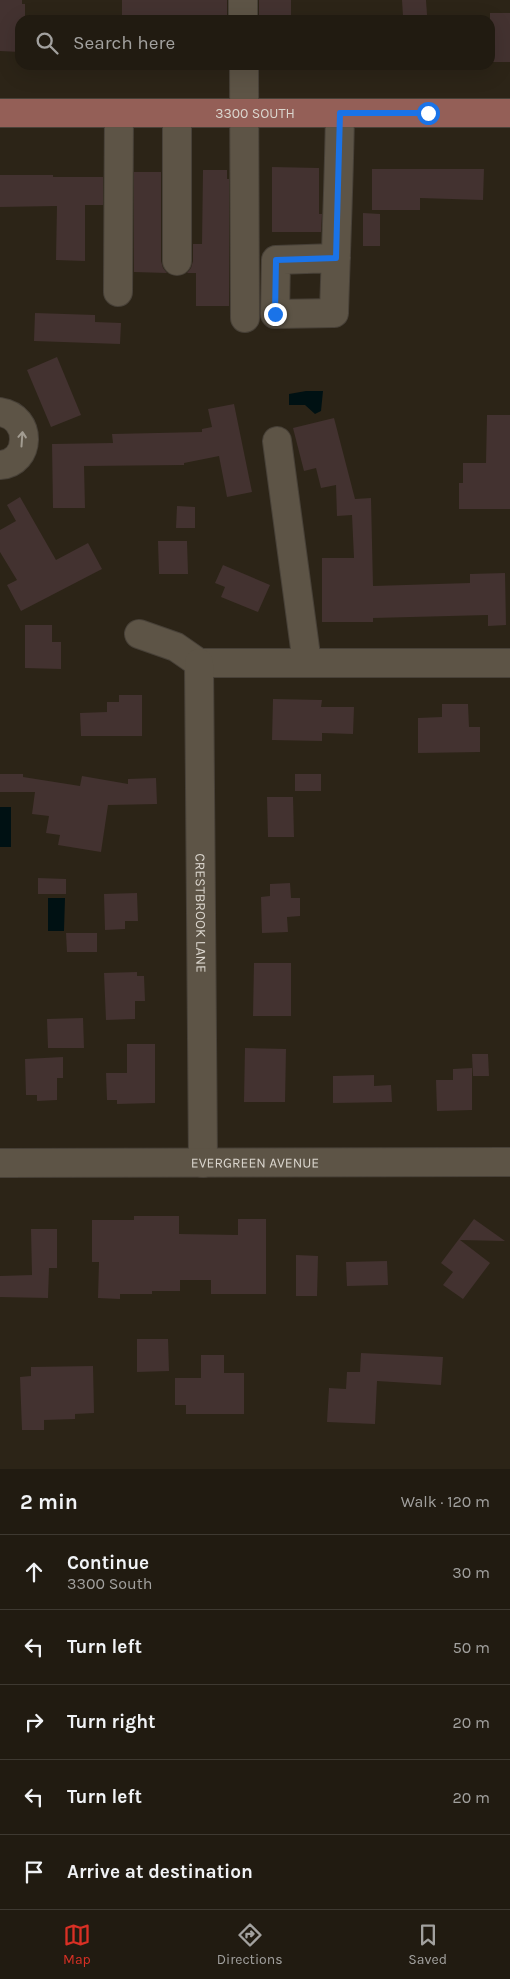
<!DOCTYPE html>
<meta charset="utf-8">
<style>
:root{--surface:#211b11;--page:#29241a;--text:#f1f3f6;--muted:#a2a19f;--line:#3e3931;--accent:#d93025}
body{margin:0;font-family:Karla,sans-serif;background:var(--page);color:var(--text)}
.stop{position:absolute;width:15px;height:15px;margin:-11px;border:4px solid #1a73e8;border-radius:50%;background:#fff}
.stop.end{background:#1a73e8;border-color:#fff;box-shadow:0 1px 5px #0008}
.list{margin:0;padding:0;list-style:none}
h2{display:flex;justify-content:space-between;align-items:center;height:65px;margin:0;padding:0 20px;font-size:21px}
h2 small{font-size:16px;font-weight:400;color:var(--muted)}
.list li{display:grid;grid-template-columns:32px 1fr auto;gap:15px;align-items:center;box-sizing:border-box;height:75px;padding:0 20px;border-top:1px solid var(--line)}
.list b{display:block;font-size:19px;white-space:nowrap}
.list p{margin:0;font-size:16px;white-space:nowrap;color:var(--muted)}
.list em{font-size:16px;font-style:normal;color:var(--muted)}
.icon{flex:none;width:28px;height:28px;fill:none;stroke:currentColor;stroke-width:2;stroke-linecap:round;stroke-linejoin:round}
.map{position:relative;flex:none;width:510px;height:1469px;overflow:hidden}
.search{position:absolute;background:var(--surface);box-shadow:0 5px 20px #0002;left:15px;right:15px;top:15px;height:55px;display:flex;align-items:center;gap:12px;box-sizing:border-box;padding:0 18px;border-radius:15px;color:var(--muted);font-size:19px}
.sheet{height:440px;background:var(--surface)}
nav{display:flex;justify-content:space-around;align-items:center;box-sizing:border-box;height:70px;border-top:1px solid var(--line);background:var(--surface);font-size:14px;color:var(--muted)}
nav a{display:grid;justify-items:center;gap:2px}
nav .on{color:var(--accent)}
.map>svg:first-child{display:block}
.water{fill:#001113}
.building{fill:#433230}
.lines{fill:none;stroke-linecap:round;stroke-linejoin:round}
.minor-casing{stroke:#484138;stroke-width:30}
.major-casing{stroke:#484138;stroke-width:30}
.minor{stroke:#5d5446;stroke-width:28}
.major{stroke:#945f57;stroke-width:28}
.oneway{stroke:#a29c91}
.route{stroke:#1a73e8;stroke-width:6}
.labels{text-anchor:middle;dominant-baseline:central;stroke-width:5;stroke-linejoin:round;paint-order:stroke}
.street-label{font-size:14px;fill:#dbd6ce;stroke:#221a0e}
</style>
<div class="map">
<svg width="510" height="1469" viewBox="0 0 510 1469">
<rect width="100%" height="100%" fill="#2c2417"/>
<g class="water">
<polygon points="306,391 323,391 321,411 315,414 305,405 289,405 289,394"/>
<rect x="0" y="807" width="11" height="40"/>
<polygon points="48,898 65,898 64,931 48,931"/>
</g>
<g class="building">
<polygon points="0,0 22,0 22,4 25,4 25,20 20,20 20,52 0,51"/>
<rect x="122" y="0" width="105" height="20"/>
<rect x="259" y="0" width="32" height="20"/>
<polygon points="402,0 426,0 427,15 403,16"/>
<rect x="490" y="13" width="20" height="49"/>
<polygon points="272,167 319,168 319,214 322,214 321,232 272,232"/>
<polygon points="372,169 484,169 483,200 420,198 420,210 372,210"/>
<polygon points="203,170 227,170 227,179 229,179 229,306 196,306 196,273 187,273 191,268 193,261 193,244 202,244"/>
<polygon points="134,172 161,172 161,261 163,268 167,273 134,272"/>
<polygon points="0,175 53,175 53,177 103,177 103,205 85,205 85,261 56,260 57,206 0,207"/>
<polygon points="363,213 380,214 380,246 363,246"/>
<polygon points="35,313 95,315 95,322 121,323 120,344 34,341"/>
<polygon points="57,357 81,415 51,427 27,370"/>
<polygon points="234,404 252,492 227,497 219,456 184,463 184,465 84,466 85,508 53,508 52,444 113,443 112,434 202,432 202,429 212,427 208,409"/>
<polygon points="487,415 510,415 510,509 459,509 459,483 463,483 463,463 486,463"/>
<polygon points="334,418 355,499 371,498 373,586 470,583 470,574 505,573 506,625 488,626 488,615 373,618 373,622 322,622 322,558 354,558 352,515 337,516 336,485 321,488 316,468 304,471 293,428"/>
<polygon points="20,497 56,560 88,543 102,569 21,611 7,585 17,580 0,552 0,530 16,521 7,505"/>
<polygon points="177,506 195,507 195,528 176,528"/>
<polygon points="158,541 187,541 188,574 159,574"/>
<polygon points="223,565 270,585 258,612 221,597 225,587 215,583"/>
<polygon points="25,625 52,625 52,642 61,642 61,669 25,668"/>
<polygon points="119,695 142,695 142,736 81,736 80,713 107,712 107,702 119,702"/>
<polygon points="273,699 322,700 321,707 354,707 353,734 322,733 322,741 272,740"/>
<polygon points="442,704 468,704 469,727 480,727 480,752 418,753 418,718 442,717"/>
<polygon points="0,774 23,774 23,777 80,786 82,776 128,784 128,779 156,778 157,804 108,805 101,852 58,845 60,835 46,833 49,816 32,814 35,792 0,792"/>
<rect x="295" y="774" width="26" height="17"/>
<polygon points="267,797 293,797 294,837 268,837"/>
<polygon points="38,878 66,879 66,894 38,894"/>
<polygon points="290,883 291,898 300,898 300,916 287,917 288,932 262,933 261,897 270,896 270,884"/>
<polygon points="137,893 138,921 125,921 125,929 105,930 104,894"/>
<polygon points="66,933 97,933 97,952 67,952"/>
<polygon points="254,963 291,963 291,1016 253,1016"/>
<polygon points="137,972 137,976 144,976 145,1001 135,1001 135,1019 106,1020 104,973"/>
<polygon points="83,1018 84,1048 48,1048 47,1019"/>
<polygon points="127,1044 155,1044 155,1103 117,1104 117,1100 107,1100 106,1073 127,1073"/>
<polygon points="245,1048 286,1049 285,1102 244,1102"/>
<polygon points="472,1054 488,1054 489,1076 473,1076"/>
<polygon points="63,1057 63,1078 57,1078 57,1100 37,1101 37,1095 26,1095 25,1059"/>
<polygon points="472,1068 472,1110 437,1111 436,1080 453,1080 453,1069"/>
<polygon points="374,1075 374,1086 391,1085 392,1102 333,1103 333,1076"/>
<polygon points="134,1216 179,1216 179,1234 238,1235 238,1219 266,1219 266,1294 211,1294 211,1280 180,1280 180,1291 152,1291 152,1294 120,1294 120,1299 98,1298 99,1262 92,1262 92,1220 134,1220"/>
<polygon points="474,1219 505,1241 460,1240 490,1263 463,1299 443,1285 453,1272 441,1263"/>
<polygon points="31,1229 57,1229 57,1268 49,1268 48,1298 0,1297 0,1276 32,1275"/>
<polygon points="296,1255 318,1256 317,1296 296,1296"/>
<polygon points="387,1261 388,1285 347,1286 346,1262"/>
<polygon points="137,1339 168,1339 169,1371 137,1372"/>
<polygon points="361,1353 443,1357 441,1385 377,1381 375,1424 327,1422 329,1388 346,1389 347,1372 360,1372"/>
<polygon points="201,1355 224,1355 224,1373 244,1373 244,1414 186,1414 186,1405 175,1405 175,1378 201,1378"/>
<polygon points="93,1366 94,1413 75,1414 75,1419 44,1420 44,1430 22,1430 20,1377 31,1376 31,1367"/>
</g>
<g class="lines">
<defs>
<g id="minor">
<polyline points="243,0 243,20"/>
<polyline points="244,65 245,318"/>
<polyline points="177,113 177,261"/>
<path d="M336,258L276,260L275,314L334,313C336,246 339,180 340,113"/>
<polyline points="118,292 119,113"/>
<path d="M0,412C33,417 31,463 0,465"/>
<polyline points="277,441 307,663"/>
<polyline points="139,634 176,647 199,663 510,663"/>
<path id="s1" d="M199,663L203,1163"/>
<path id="s2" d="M0,1163L510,1162"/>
</g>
<g id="major">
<path id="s3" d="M0,113H510"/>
</g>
</defs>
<use href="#minor" class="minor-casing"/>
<use href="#major" class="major-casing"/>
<use href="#minor" class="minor"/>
<use href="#major" class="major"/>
</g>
<defs><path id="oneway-shaft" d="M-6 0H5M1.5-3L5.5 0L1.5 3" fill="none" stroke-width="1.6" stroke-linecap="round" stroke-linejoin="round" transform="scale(1.25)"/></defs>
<use class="oneway" href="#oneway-shaft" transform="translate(22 439) rotate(-86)"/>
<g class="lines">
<polyline class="route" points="275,314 276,260 336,258 340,113 428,113"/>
</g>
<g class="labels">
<g class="street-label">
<text stroke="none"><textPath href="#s3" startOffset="255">3300 SOUTH</textPath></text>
<text stroke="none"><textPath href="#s1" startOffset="250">CRESTBROOK LANE</textPath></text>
<text stroke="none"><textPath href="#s2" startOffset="255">EVERGREEN AVENUE</textPath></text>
</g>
</g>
</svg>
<div class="stop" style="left:428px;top:113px"></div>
<div class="stop end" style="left:275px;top:314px"></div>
<div class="search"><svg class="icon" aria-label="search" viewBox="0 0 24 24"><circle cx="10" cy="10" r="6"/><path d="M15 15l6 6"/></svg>Search here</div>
</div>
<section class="sheet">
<h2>2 min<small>Walk · 120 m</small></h2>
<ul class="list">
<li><svg class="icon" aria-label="ahead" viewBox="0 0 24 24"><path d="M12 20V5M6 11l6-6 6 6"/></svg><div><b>Continue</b><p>3300 South</p></div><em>30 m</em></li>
<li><svg class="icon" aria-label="left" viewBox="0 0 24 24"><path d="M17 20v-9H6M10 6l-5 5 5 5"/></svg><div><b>Turn left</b></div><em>50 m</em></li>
<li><svg class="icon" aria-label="right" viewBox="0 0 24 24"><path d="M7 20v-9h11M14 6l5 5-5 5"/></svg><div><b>Turn right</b></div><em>20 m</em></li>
<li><svg class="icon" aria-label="left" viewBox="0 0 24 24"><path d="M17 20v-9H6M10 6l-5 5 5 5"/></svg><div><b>Turn left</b></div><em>20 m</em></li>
<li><svg class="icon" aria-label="arrive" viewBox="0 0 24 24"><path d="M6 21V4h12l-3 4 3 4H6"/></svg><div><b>Arrive at destination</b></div></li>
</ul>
</section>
<nav>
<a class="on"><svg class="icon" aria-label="map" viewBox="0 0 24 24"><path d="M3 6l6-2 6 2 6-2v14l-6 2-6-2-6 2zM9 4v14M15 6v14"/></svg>Map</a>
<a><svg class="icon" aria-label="directions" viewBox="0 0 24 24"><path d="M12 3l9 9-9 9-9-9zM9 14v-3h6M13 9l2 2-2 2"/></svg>Directions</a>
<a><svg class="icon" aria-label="saved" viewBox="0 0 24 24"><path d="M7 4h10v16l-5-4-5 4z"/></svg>Saved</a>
</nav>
